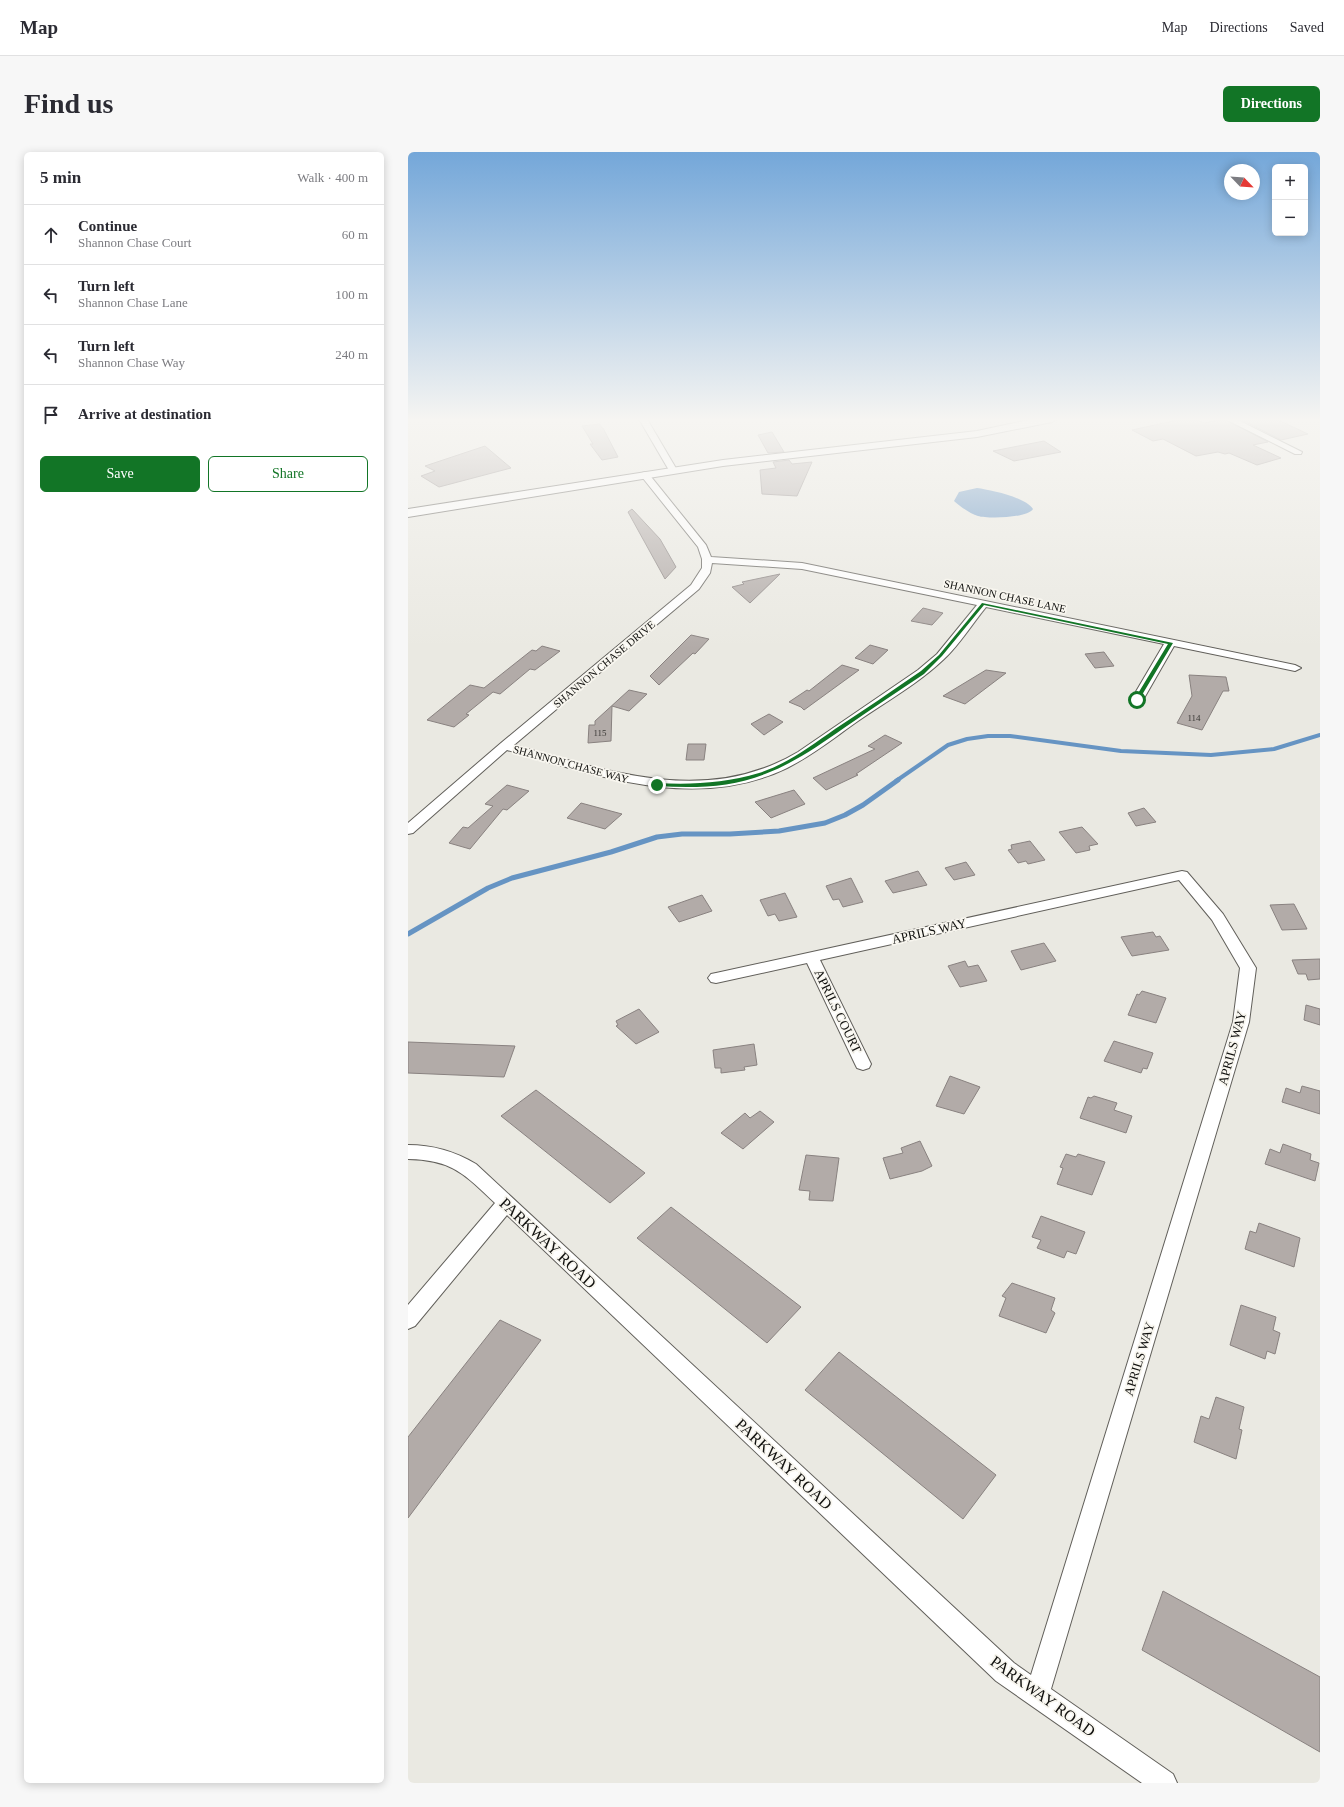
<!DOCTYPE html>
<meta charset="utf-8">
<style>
:root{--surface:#fff;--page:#f7f7f7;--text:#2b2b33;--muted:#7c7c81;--line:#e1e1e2;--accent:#127526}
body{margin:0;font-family:Georgia,serif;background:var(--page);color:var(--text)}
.controls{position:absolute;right:12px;top:12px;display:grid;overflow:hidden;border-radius:6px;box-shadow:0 2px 10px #0003}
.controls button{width:36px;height:36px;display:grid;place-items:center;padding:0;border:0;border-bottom:1px solid var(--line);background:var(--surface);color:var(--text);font:20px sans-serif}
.compass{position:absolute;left:816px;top:12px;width:36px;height:36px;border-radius:50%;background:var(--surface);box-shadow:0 2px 10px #0003;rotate:115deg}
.stop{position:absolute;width:12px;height:12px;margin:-9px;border:3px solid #127526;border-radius:50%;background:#fff}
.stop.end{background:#127526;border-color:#fff;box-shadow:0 1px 4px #0008}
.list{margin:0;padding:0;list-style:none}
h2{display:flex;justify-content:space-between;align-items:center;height:52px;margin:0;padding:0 16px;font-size:17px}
h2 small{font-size:13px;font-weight:400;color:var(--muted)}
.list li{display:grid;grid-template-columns:26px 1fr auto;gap:12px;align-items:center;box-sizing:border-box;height:60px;padding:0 16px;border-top:1px solid var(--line)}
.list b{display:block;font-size:15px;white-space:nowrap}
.list p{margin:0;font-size:13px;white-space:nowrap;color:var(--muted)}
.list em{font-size:13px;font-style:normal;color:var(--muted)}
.actions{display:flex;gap:8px;padding:12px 16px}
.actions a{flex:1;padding:9px 0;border:1px solid var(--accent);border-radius:6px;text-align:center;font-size:14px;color:var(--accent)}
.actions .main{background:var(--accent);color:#fff}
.icon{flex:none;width:22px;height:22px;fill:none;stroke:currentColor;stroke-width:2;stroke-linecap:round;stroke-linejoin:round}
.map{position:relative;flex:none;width:912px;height:1631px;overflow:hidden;border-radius:6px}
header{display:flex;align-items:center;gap:24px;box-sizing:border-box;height:56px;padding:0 20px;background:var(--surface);border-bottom:1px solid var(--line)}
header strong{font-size:19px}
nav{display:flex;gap:22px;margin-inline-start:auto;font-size:14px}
.intro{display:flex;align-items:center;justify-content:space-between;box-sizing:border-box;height:96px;padding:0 24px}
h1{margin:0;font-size:28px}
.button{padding:10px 18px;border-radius:6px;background:var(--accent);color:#fff;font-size:14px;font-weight:700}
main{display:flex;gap:24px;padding:0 24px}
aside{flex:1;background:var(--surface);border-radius:6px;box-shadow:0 2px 10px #0003}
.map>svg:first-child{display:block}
.water{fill:#6694c3}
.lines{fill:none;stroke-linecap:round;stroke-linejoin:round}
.stream-far1{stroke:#6694c3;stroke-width:4}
.stream{stroke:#6694c3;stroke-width:5}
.building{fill:#b2aba8;stroke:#898280}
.street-casing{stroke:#615f5a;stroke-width:2}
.secondary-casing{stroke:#615f5a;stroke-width:2}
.street{fill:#fff;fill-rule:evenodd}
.secondary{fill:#fff;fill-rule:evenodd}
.route{fill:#127526}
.labels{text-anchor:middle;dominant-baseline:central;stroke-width:3.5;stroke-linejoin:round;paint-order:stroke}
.far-number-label{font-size:9px;fill:#383734}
.far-street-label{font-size:11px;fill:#10100e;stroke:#f8f6ef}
.street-label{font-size:13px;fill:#10100e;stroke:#f8f6ef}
.near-street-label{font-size:16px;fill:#10100e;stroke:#f8f6ef}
</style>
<header>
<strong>Map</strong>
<nav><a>Map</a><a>Directions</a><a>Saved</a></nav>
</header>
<div class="intro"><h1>Find us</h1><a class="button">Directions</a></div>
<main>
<aside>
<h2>5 min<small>Walk · 400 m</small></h2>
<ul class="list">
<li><svg class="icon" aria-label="ahead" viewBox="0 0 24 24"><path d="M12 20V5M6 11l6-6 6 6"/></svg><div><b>Continue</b><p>Shannon Chase Court</p></div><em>60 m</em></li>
<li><svg class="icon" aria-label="left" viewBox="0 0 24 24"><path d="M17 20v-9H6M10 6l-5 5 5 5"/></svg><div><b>Turn left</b><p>Shannon Chase Lane</p></div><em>100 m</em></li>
<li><svg class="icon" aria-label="left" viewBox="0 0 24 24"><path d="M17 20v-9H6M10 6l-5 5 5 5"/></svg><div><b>Turn left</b><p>Shannon Chase Way</p></div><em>240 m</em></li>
<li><svg class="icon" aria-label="arrive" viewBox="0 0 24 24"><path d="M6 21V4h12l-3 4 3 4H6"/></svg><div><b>Arrive at destination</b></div></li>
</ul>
<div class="actions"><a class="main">Save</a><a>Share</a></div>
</aside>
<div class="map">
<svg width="912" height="1631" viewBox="0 0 912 1631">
<rect width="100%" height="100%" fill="#eae9e2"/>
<path class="water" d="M569,336C583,338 617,345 625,357C620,366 580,367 570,364C563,362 551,354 546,349L551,340Z"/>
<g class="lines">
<polyline class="stream-far1" points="488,629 540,593 559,587 580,584 602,584 713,599 803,603 866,597 912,583"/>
<polyline class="stream" points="0,782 80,736 104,726 203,700 249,685 274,682 322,682 371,679 417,671 437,663 455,653 490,628"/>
</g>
<g class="building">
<polygon points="774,267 788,267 796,271 816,267 860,290 845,293 873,306 849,313 821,301 817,302 810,300 788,304 755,287 745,289 724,278"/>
<polygon points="832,267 868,267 900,282 873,288"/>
<polygon points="192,272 194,276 195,276 210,305 194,308 182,292 185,292 174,274"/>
<polygon points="364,280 376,300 360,301 350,283"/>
<polygon points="636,289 653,300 606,309 585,299"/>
<polygon points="77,294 103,316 31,335 13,324 27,319 17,314"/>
<polygon points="381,308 384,312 404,310 389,344 354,342 352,318 368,316 365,310"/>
<polygon points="224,357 252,387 268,415 257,427 220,360"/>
<polygon points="372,422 342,451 324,435 336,432 334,430"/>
<polygon points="515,456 535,461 524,473 503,469"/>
<polygon points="283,483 301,487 287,502 285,501 251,533 242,524"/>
<polygon points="462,493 480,498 465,512 447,506"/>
<polygon points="134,494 152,499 127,518 122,517 92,542 85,540 58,562 61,563 46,575 19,568 62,533 76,536 124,498 128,499"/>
<polygon points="696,500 706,514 687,516 677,502"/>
<polygon points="434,513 451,518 396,558 393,555 381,550 399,538 401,539"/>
<polygon points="578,518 598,521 557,552 535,544"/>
<polygon points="781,523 818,525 821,539 815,539 794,578 769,571 784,544"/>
<polygon points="221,538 239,542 221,559 204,554 203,589 180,591 181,573 187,573 187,569"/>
<polygon points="361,562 375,570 356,583 343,572"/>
<polygon points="477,583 494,591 448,622 450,623 418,638 405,626 467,597 460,594"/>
<polygon points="280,592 298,592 296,608 278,608"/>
<polygon points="99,633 121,639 99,658 95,657 62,697 41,691 55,675 60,676 85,654 77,652"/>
<polygon points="386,638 397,652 363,666 347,650"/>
<polygon points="173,651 214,662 197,677 159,666"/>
<polygon points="736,656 748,670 728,674 720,661"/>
<polygon points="674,675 690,692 681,694 682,698 668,701 651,680"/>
<polygon points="622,689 637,708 620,712 618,709 610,711 600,698 604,697 603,693"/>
<polygon points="558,710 567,723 546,728 537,716"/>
<polygon points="510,719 519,733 485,741 477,729"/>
<polygon points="443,726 455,750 435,755 431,747 425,748 418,734"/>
<polygon points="377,741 389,765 371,769 367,762 360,764 352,748"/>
<polygon points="294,743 304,759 271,770 260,755"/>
<polygon points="886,752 899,777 874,778 862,753"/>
<polygon points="745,780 748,785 752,784 761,798 724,804 713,785"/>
<polygon points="636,791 648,809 613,818 603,799"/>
<polygon points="912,807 912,827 900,828 898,822 890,822 884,808"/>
<polygon points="557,809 560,815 570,813 579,829 552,835 540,814"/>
<polygon points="734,839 758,846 748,871 720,863 729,842 731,843"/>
<polygon points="898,853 912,857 912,873 896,868"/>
<polygon points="231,857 251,880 228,892 208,874 210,873 208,869"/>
<polygon points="706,889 745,901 739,917 735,916 733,921 696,909"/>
<polygon points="0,890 107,894 96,925 0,921"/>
<polygon points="346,892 349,913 336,915 337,918 313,921 313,916 307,916 305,898"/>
<polygon points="542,924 572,935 556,962 528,954"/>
<polygon points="894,934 912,939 912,962 874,950 878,936 892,941"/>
<polygon points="128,938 237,1021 202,1051 93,964"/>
<polygon points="686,944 709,951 706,958 724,964 718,981 672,966 680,945 683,946"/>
<polygon points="352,959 366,970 335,997 313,981 337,961 342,966"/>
<polygon points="512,989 524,1014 514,1019 482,1027 475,1006 495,1001 493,996"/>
<polygon points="875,992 903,1002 902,1008 911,1011 907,1029 857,1012 862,997 872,1001"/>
<polygon points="658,1002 668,1005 670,1002 697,1010 684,1043 649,1032 655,1016 652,1015"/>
<polygon points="398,1003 431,1006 425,1049 401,1048 402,1039 391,1038"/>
<polygon points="263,1055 393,1155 359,1191 229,1086"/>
<polygon points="633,1064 677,1080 668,1102 659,1099 656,1106 629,1096 633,1088 624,1085"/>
<polygon points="851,1071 892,1086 886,1115 837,1097 842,1079 848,1081"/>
<polygon points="604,1131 647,1146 643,1158 647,1161 638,1181 591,1164 598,1146 594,1144"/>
<polygon points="833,1153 868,1165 865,1178 872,1181 867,1202 859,1199 857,1207 822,1193"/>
<polygon points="92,1168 133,1188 0,1366 0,1285"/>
<polygon points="431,1200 588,1323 555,1367 397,1238"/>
<polygon points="808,1245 836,1255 831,1277 834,1278 828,1307 786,1290 793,1264 801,1267"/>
<polygon points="755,1439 912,1525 912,1600 734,1498"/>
</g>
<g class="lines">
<defs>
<g id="street">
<polygon points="231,267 239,267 269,318 268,320 262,320"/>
<polygon points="817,267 828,267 894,300 893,302 887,302"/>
<path d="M237,320L240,321L298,393L303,405L394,411L887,513L893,516L887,519L766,494L735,548L729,551L723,548L756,492L578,455C564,472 552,492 536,507C511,531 479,549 450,569C427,585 405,603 379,616C288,660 190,624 99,598L5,681L0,682V671L93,591L283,433L294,416V407L290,395L234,325V321ZM304,411L394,417L569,453L529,502L510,518L390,600C298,655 200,619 106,593L291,437L302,421Z"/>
<path d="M774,719L779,720L815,762L848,816L841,870L643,1537L765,1622L769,1631H734L588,1529L99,1063L7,1174L0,1177V1153L87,1051C56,1022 45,1008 0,1007V993C25,993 46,999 68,1012L606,1511L623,1523L825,870L832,816L804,768L771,728L412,808L463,912L461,916L455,918L449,916L447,912L399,811L308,831L303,830L300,826L303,822L308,821Z"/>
</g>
<polygon id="secondary" points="625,267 649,267 644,270 569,285 315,314 0,365 0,357 315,308 569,279"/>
</defs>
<use href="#street" class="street-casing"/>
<use href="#secondary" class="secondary-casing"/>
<use href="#street" class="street"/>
<use href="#secondary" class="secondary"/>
</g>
<linearGradient id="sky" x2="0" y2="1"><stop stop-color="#74a7d9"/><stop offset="0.54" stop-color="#f6f5f2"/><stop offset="1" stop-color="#f6f5f2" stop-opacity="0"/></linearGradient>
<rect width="912" height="496" fill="url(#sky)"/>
<path class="route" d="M574,451L765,491L731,548L729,549L726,548L760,492L576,453L534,504L516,522C489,540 462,558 436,576C410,594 386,611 357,622C323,636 285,636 249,634L246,633L249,631C284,633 317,631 351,621C379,612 403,594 427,577C456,558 484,539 513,519L531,503Z"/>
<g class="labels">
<g class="far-number-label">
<text x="786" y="566">114</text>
<text x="192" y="581">115</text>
</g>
<g class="far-street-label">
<text transform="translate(597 444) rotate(12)">SHANNON CHASE LANE</text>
<text transform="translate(196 512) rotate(-40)">SHANNON CHASE DRIVE</text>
<text transform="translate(163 612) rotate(15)">SHANNON CHASE WAY</text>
</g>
<g class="street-label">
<text transform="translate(521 779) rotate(-13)">APRILS WAY</text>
<text transform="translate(430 859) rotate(64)">APRILS COURT</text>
<text transform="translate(824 896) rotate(-75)">APRILS WAY</text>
<text transform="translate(731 1207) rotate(-73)">APRILS WAY</text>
</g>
<g class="near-street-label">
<text transform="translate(140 1091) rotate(43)">PARKWAY ROAD</text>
<text transform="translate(376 1312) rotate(43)">PARKWAY ROAD</text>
<text transform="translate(635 1544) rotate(36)">PARKWAY ROAD</text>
</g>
</g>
</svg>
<div class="controls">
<button>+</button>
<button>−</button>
</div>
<svg class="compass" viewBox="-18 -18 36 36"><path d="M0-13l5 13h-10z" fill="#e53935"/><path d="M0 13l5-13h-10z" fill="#7c7c81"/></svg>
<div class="stop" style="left:729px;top:548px"></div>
<div class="stop end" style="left:249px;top:633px"></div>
</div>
</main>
